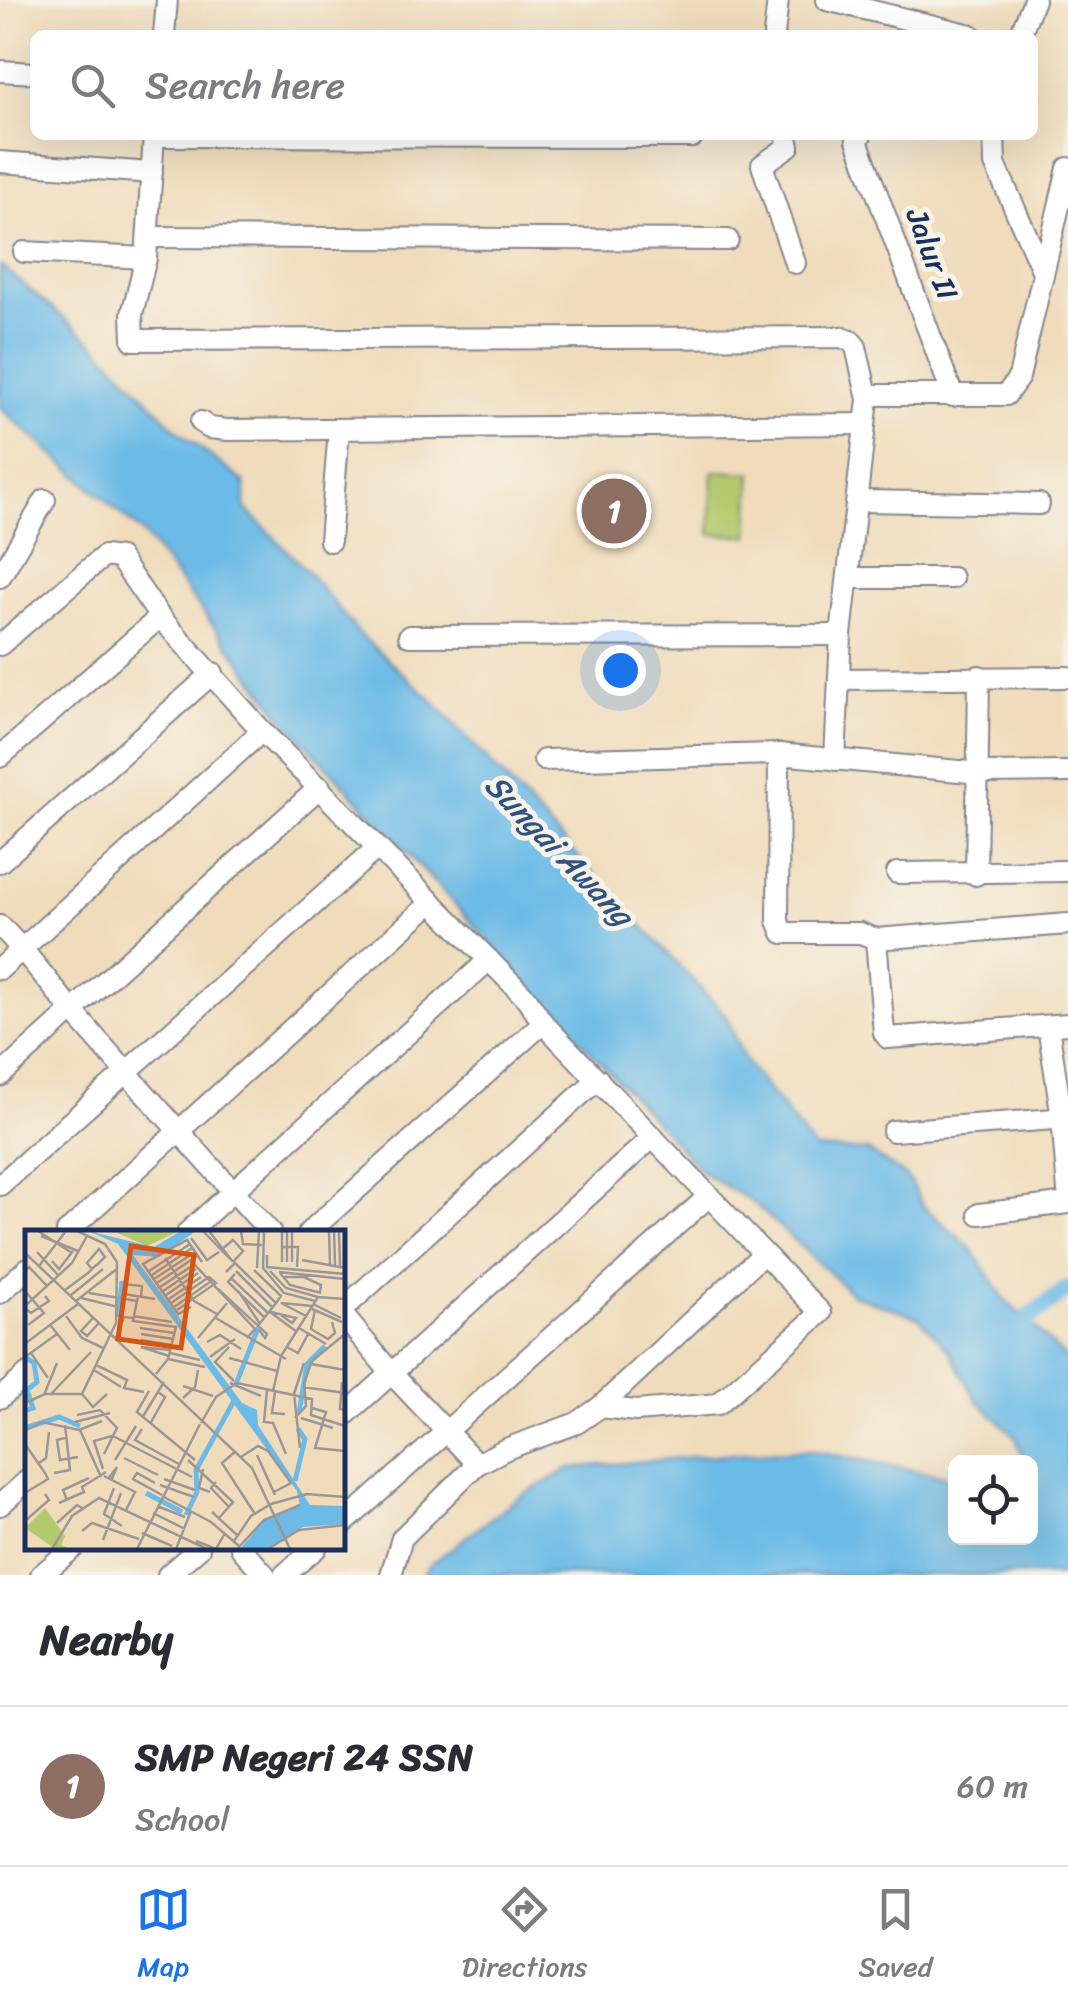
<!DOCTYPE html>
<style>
:root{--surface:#fff;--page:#f2f2f3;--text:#2b2b33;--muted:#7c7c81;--line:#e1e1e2;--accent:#1a73e8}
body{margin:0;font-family:Sriracha,sans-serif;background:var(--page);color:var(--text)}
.controls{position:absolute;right:30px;bottom:30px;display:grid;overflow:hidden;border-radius:15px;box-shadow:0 10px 40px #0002}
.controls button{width:90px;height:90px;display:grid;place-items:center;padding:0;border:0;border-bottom:2px solid var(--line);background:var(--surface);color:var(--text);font:50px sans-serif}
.you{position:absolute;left:620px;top:670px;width:35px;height:35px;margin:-25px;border:8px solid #fff;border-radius:50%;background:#1a73e8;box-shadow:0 0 0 15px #1a73e833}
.badge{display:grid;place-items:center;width:65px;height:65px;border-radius:50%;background:var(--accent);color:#fff;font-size:32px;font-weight:700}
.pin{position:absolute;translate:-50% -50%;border:5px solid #fff;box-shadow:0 2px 10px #0006}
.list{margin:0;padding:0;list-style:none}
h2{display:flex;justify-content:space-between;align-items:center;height:130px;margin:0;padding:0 40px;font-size:42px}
h2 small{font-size:32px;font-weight:400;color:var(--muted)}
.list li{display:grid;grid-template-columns:65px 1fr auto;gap:30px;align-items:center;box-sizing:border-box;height:160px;padding:0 40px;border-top:2px solid var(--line)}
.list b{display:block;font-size:38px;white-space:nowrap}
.list p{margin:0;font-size:32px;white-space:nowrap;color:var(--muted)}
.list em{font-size:32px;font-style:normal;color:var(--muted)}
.icon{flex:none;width:55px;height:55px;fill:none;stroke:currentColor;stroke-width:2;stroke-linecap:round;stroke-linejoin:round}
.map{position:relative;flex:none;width:1068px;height:1575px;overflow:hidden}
.search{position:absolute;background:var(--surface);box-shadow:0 10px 40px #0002;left:30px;right:30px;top:30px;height:110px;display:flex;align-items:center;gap:25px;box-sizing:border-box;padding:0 35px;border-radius:15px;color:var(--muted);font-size:38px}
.sheet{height:290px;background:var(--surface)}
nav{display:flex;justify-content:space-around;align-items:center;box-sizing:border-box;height:140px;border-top:2px solid var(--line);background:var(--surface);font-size:28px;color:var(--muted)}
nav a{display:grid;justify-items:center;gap:5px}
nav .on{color:var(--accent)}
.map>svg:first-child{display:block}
.green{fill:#b4ca6e;stroke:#687c66;stroke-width:2.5}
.water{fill:#6cbbe7;stroke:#4475a2;stroke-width:2.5}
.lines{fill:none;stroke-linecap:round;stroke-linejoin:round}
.canal{stroke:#6cbbe7;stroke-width:18}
.minor-casing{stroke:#86868c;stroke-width:24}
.minor{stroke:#fff;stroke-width:20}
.labels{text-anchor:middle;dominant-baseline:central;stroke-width:10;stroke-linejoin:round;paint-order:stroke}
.street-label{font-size:30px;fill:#1b2f5e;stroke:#f7f3e8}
.water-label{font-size:32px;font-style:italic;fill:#2f5280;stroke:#f7f3e8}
.inset-river{fill:none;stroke:#6cbbe7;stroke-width:5}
.inset-road{fill:none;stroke:#9b9796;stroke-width:2.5}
.view{fill:#d45514;fill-opacity:0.15;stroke:#d45514;stroke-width:5}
.inset-edge{fill:none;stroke:#1b2f5e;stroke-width:5}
</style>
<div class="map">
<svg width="1068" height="1575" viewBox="0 0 1068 1575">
<rect width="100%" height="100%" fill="#f7f3e8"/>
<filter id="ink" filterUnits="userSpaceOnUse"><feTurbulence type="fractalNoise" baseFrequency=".01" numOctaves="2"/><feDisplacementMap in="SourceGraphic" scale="20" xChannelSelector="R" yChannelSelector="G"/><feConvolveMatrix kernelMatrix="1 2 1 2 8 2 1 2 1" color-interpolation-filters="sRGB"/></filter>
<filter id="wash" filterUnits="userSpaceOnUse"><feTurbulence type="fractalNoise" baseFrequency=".0048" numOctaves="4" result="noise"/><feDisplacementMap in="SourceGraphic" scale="40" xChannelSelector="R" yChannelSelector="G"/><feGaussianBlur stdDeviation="2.25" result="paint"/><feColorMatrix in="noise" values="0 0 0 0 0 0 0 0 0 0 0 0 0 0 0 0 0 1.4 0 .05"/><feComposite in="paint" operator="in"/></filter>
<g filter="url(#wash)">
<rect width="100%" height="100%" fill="#f0dcbb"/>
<polygon class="green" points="713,471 752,473 749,536 710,534"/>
<polygon class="water" points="0,265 96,345 177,430 245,483 245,508 309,573 361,636 433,701 727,1017 745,1061 815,1149 868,1151 907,1177 924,1207 972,1249 1005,1300 1068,1360 1068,1575 423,1575 427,1567 515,1500 570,1468 728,1454 810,1450 955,1478 956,1538 1030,1538 1030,1462 1025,1462 1015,1436 976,1399 950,1351 918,1317 853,1295 755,1204 702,1172 288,724 143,533 0,408"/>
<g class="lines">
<polyline class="canal" points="1008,1333 1068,1289"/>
</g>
</g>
<g filter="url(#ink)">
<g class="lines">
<defs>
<g id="minor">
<polyline points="827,0 971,35"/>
<polyline points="164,35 167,0"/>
<polyline points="774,35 778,0"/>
<polyline points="1020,35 1034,0"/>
<polyline points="0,71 35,73"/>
<polyline points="154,135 146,258 132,314 133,340 841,337 851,341 856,347 868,399 841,635 835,760"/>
<polyline points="786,135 789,146 762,165 795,263"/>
<polyline points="861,135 857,140 861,151 953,396"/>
<polyline points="994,135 995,164 1043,272"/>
<polyline points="154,136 692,137"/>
<polyline points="0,162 152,173"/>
<polyline points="148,237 728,240"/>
<polyline points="24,252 146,258"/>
<polyline points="868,395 1006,395 1019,377 1068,168"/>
<polyline points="201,422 209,428 228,430 864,424"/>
<polyline points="858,501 1039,504"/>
<polyline points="330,541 339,429"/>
<polyline points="0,577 45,500"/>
<polyline points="848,578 952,578"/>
<polyline points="409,636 841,635"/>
<polyline points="0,645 104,556 119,558 160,617 262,731 489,960 527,999 543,1023 821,1313 718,1404 636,1411 600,1407 577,1423 506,1449 477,1464 402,1538 391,1575"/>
<polyline points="839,679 1068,677"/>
<polyline points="779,754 778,921 783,933 860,933 876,939 1068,924"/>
<polyline points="0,757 160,617"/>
<polyline points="544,760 779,754 980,773 1068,772"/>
<polyline points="0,862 213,673"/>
<polyline points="897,873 1068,871"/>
<polyline points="976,875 979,676"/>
<path d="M0,926C28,953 50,985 75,1014C139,1088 205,1160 270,1232"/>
<polyline points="876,939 884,1033 888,1038 1068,1024"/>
<polyline points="0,969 262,731"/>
<polyline points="1048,1026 1062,1118 1068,1191"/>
<polyline points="0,1076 320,787"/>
<polyline points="893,1131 1068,1118"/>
<polyline points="0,1185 377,848"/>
<polyline points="979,1214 1068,1203"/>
<polyline points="67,1232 432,902"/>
<polyline points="188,1232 489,960"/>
<polyline points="309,1232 543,1023"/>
<polyline points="0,1293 28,1268"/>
<polyline points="342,1310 598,1079"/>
<polyline points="342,1314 392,1374 477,1464"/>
<polyline points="0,1398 28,1374"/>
<polyline points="600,1407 763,1254"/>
<polyline points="342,1418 653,1137"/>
<polyline points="0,1505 28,1480"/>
<polyline points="342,1525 709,1196"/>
<polyline points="241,1548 265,1575"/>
<polyline points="41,1575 73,1548"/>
<polyline points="168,1575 199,1548"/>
<polyline points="284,1575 316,1548"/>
</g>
</defs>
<use href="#minor" class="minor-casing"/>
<use href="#minor" class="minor"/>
</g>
</g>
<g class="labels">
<g class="street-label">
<text transform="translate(932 254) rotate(69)">Jalur II</text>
</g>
<g class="water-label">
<text transform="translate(559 850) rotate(46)">Sungai Awang</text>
</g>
</g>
<g transform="translate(25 1230)">
<rect width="320" height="320" fill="#f0dcbb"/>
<path d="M88,1H154L122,16ZM20,278L40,306L36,315L45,319H30L0,298Z" fill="#b4ca6e"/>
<path d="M63,1L129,17L156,1H171L134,27L108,25L217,173L232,180L233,195L285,275L320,276V294L278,297L242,319H215L240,290L275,276L272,261L93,14Z" fill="#6cbbe7"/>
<path class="inset-river" d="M93,87L97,51M0,127L9,133L12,152L2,160L8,178L0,181M211,154L233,98M274,183L282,134L300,116M0,198L34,187L55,196M270,251L280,209L273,199M121,263L157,282M161,285L172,262L171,240L210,169"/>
<path class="inset-road" d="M13,1L47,23M178,1L205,29M184,1L208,32M216,1L218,14L237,15M239,1L238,38L259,63L290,71M304,1L305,34M309,1L310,35M314,1L315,36M319,1L320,38M16,6L53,21M166,8L182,30L194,22M258,17H273L272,37M197,19L208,10L218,21L208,32M12,22L33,45M0,23L227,238L265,319M242,25V37L320,44M140,28L169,71L192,84M277,30L320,38M27,31L34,39L48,21M257,32V1M262,32V1M267,32V1M169,34L230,99L222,108M14,36L41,1M232,38L234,1M229,40L256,66L251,73M0,41L4,37L22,56M124,41L165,14M211,41L248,78M245,41L261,58L293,67M201,42L210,33L251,73L232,97M254,42L320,49M255,43L265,55L296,63M210,44L203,52L240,88M127,45L167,18M258,47H279L296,55L295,62M206,48L243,83M129,49L170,22M132,53L172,26M98,54L117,56L116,67M135,57L170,34M193,59L242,104L240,108L234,100M40,60L63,43L70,36L73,34L80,27L74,19L62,33L67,39M0,61L19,83L3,95M138,61L171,39M214,62L235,94M64,63L112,71M99,64L130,69M46,65L78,39M141,65L173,43M113,66L108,91L151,97L143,129L131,144M56,68L93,77M144,69L176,47M51,71L93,38M146,73L184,47L191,53L152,80M288,74L316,88M0,76L47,33L62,6M149,77L185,52M166,77L153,84L118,34L162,10L177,32M0,78L6,83L24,71L20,66M287,79L317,92M290,80L286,99L303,109L310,103L307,92M245,82L272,102M246,82L271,88L267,93L256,85M41,86L57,108L78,118M108,86L147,92M281,86L256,73L287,76M189,87L261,129M68,88L56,101L62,106L73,94M26,96L45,120M115,98L149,103M274,98L301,114M116,104L148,109M91,108L99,87L108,88M173,108L202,73M116,110L146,115M182,112L195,105L216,119M1,113L53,74M204,117L190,132L209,151M262,117L273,123L283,104M6,123L23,148M145,123L175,130M144,126L116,117L145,120M0,127L32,104M185,127L210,109M204,128L252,141M143,129L180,137M286,134L320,140M71,135L102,150L99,158L119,162M69,140L96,157M317,152L315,179L320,180M205,153L236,166M158,156L188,166M278,157L320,163M242,160L239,192L248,193L261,224M124,161L112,182L170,230M248,161L256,126L293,67L320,69M250,162L247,183L260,184M57,164L68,177L82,164M19,165L32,133M25,165L66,122M158,168L170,157L173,140M0,173L20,164H57L91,93L92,32L80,14L52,1M287,178L301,182L290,218L320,221M52,185L75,180L92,198L79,224M117,188L139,152M270,188L281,176L279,153L287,131L320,104M276,188L308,198M50,192L85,183M176,193L191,167L212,153L287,169L286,185L320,196M125,194L140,167L133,162M117,199L110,210L154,234M55,200L76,247M0,201L17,192L54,200L77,191M88,206L167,247M40,208L32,210L35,230L53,227M0,214L20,243M275,218L269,164L279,133M211,221L197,233L230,284M232,225L250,265M216,227L233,216L243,221L266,253L249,262M99,228L133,245M90,230L111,196M163,230L208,272L194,288M14,233L21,228L24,202M78,239L69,211L87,206M178,239L174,258L185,262M29,243L45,240L40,195M79,246L110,262L101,280M83,249L92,237L86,251M139,249L170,260M191,252L186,258L204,277M130,253L112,243L108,249L137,265M135,255L169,267M89,258L79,284L97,296M0,263L23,249L20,243M137,266L186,292L214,316M42,270L38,260L64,248M34,273L59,262L57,257L81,242M132,276L160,287M187,282L213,306M128,283L160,299M0,291L24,270L20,264M32,293L52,275L57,278M57,301L67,293L114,309M117,303L147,316M78,310L96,263M171,311L191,319L200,303M209,311L226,286L246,274L282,264L320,267M213,318L239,290L275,275M27,319L47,286L74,268L182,319M112,319L175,194M151,319L166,281M243,319L274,300L320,295"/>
<path class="view" d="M106,16L169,25L156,118L93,109Z"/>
<rect width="320" height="320" class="inset-edge"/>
</g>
</svg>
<div class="controls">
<button><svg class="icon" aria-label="locate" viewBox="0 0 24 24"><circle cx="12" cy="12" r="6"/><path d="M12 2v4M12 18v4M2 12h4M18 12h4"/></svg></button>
</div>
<div class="you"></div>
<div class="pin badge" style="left:614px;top:511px;background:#8d6e63">1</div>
<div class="search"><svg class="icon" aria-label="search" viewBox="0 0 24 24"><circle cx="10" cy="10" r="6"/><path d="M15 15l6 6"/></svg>Search here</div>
</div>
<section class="sheet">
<h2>Nearby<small></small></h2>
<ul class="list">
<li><span class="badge" style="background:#8d6e63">1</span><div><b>SMP Negeri 24 SSN</b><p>School</p></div><em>60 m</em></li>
</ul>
</section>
<nav>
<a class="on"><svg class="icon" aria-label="map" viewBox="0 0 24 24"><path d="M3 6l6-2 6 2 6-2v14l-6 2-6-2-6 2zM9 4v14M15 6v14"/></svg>Map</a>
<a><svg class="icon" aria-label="directions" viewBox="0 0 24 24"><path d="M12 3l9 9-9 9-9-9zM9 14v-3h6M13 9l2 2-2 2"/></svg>Directions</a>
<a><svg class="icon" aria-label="saved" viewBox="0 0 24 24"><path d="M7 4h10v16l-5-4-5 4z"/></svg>Saved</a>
</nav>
